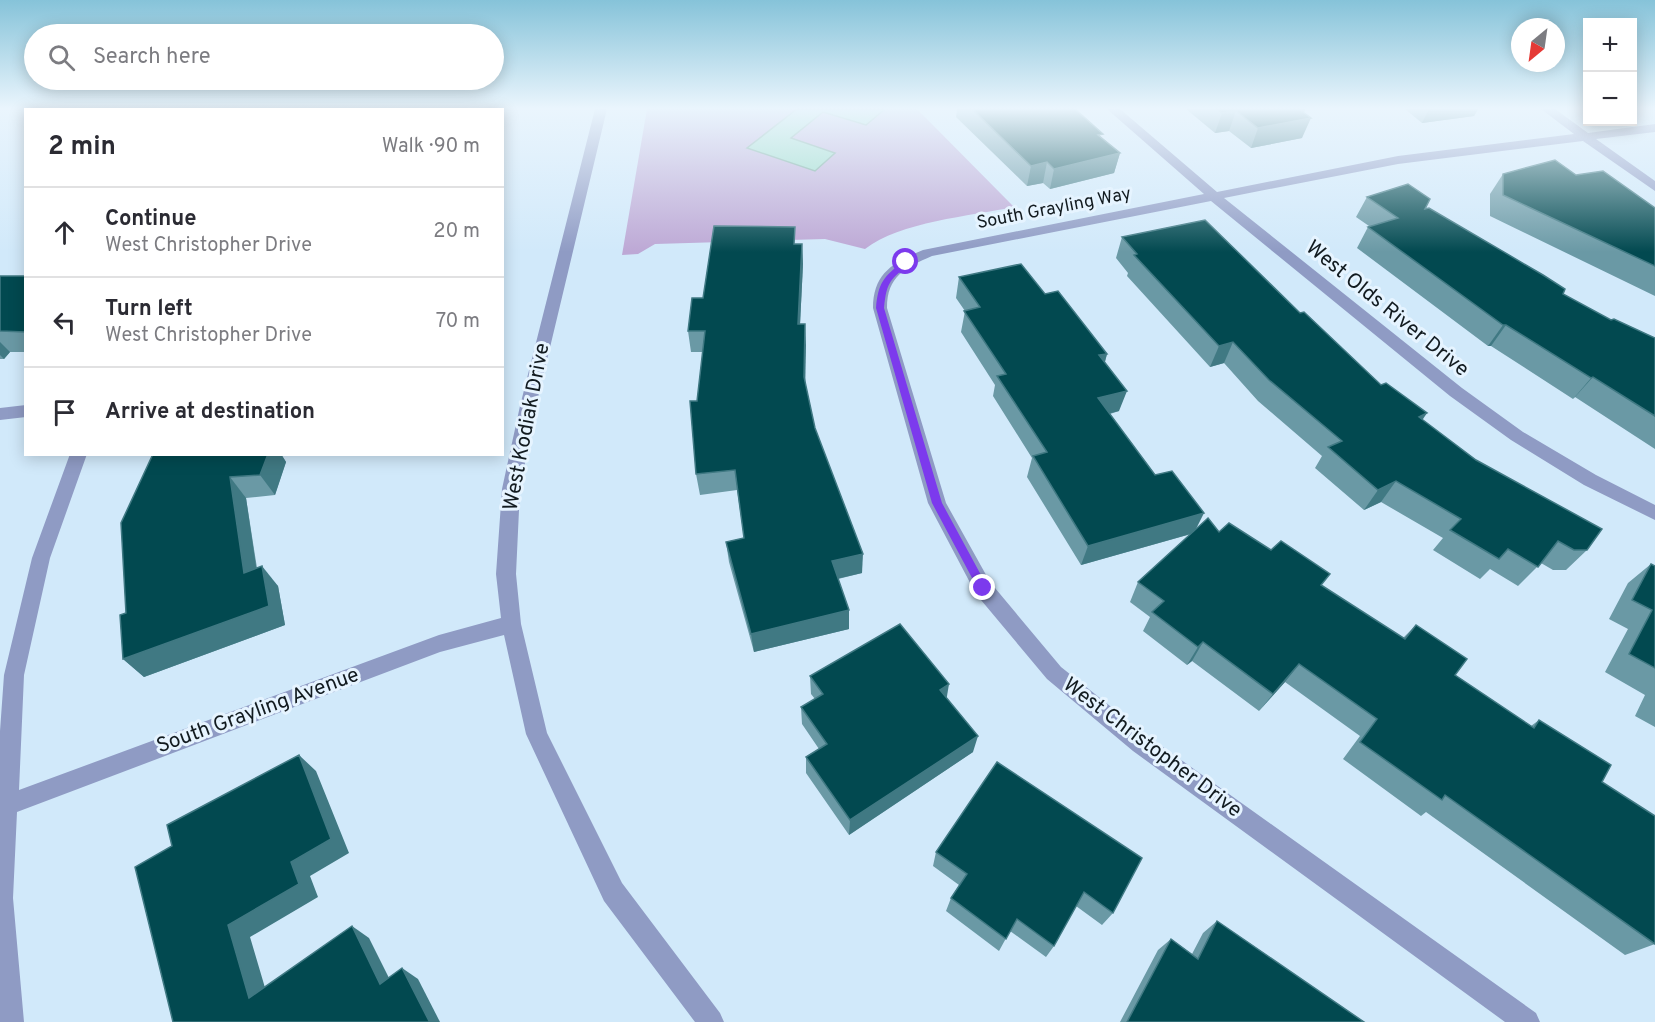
<!DOCTYPE html>
<meta charset="utf-8">
<style>
:root{--surface:#fff;--page:#f2f2f3;--text:#2b2b33;--muted:#7c7c81;--line:#e1e1e2}
body{margin:0;font-family:Overpass,sans-serif;background:var(--page);color:var(--text)}
.controls{position:absolute;right:18px;top:18px;display:grid;overflow:hidden;border-radius:0px;box-shadow:0 3px 15px #0003}
.controls button{width:54px;height:54px;display:grid;place-items:center;padding:0;border:0;border-bottom:2px solid var(--line);background:var(--surface);color:var(--text);font:30px sans-serif}
.compass{position:absolute;left:1511px;top:18px;width:54px;height:54px;border-radius:50%;background:var(--surface);box-shadow:0 3px 15px #0003;rotate:209deg}
.stop{position:absolute;width:18px;height:18px;margin:-14px;border:4px solid #7c3aed;border-radius:50%;background:#fff}
.stop.end{background:#7c3aed;border-color:#fff;box-shadow:0 2px 6px #0008}
.list{margin:0;padding:0;list-style:none}
h2{display:flex;justify-content:space-between;align-items:center;height:78px;margin:0;padding:0 24px;font-size:26px}
h2 small{font-size:20px;font-weight:400;color:var(--muted)}
.list li{display:grid;grid-template-columns:39px 1fr auto;gap:18px;align-items:center;box-sizing:border-box;height:90px;padding:0 24px;border-top:2px solid var(--line)}
.list b{display:block;font-size:22px;white-space:nowrap}
.list p{margin:0;font-size:20px;white-space:nowrap;color:var(--muted)}
.list em{font-size:20px;font-style:normal;color:var(--muted)}
.icon{flex:none;width:33px;height:33px;fill:none;stroke:currentColor;stroke-width:2;stroke-linecap:round;stroke-linejoin:round}
.map{position:relative;flex:none;width:1655px;height:1022px;overflow:hidden}
.search{position:absolute;background:var(--surface);box-shadow:0 3px 15px #0003;left:24px;top:24px;width:480px;height:66px;display:flex;align-items:center;gap:15px;box-sizing:border-box;padding:0 21px;border-radius:33px;color:var(--muted);font-size:22px}
.panel{position:absolute;background:var(--surface);box-shadow:0 3px 15px #0003;left:24px;top:108px;width:480px;height:348px;border-radius:0px}
.map>svg:first-child{display:block}
.green{fill:#bda8d5}
.water{fill:#93dac2;stroke:#6ca191;stroke-width:1.5}
.lines{fill:none;stroke-linecap:round;stroke-linejoin:round}
.minor{fill:#8f9bc4;fill-rule:evenodd}
.wall{fill:#6a99a5}
.shaded-wall{fill:#407983}
.building{fill:#024950;stroke:#407983;stroke-width:1.5}
.route{fill:#7c3aed}
.labels{text-anchor:middle;dominant-baseline:central;stroke-width:6;stroke-linejoin:round;paint-order:stroke}
.far-street-label{font-size:18px;fill:#121b20;stroke:#e6f4ff}
.street-label{font-size:21px;fill:#121b20;stroke:#e6f4ff}
</style>
<div class="map">
<svg width="1655" height="1022" viewBox="0 0 1655 1022">
<rect width="100%" height="100%" fill="#d1e9fa"/>
<path class="green" d="M647,109H917L1014,207C970,216 900,222 865,249L825,239L655,244L638,254L622,255Z"/>
<polygon class="water" points="797,109 882,109 884,110 866,125 823,112 791,138 835,153 815,171 747,148"/>
<g class="lines">
<g class="minor">
<polygon points="325,109 337,109 325,110"/>
<polygon points="595,109 607,109 536,406 520,489 516,574 521,624 547,733 622,883 720,1013 724,1022 695,1022 604,901 526,734 504,635 440,652 17,812 13,898 24,1022 0,1022 0,731 4,675 32,558 70,454 87,454 50,558 24,675 19,790 439,635 501,618 496,574 502,489 520,406"/>
<path d="M1107,109H1120L1217,192L1398,156L1574,134L1541,109H1555L1588,133L1655,124V132L1596,139L1655,181V191L1583,141L1398,164L1224,198L1462,388L1523,432L1596,475L1655,505V520L1584,485L1511,440L1450,396L1211,201L932,256C905,268 887,276 887,308L946,503L990,582L1061,667L1149,737L1536,1013L1540,1022H1505L1133,751L1047,679L976,594L928,503L873,308C873,273 894,262 923,250L1204,194Z"/>
<polygon points="26,405 26,417 0,420 0,408"/>
</g>
</g>
<g class="wall">
<polygon points="956,109 1075,109 1102,138 1120,153 1114,173 1050,189 1043,183 1027,186 956,117 957,110"/>
<polygon points="1186,109 1305,109 1304,113 1302,138 1251,148 1229,131 1215,133"/>
<polygon points="1405,109 1478,109 1474,116 1422,123"/>
<polygon points="1503,174 1576,175 1655,208 1655,296 1490,216 1490,194"/>
<polygon points="1367,197 1425,209 1563,294 1611,320 1655,338 1655,449 1575,397 1573,399 1491,346 1488,346 1357,248 1368,227 1369,226 1356,217"/>
<polygon points="1122,237 1300,313 1381,385 1423,420 1587,550 1566,570 1553,570 1541,563 1518,586 1490,569 1480,579 1433,550 1443,538 1381,502 1364,510 1315,468 1322,456 1258,401 1224,363 1210,367 1127,276 1128,273 1116,258"/>
<polygon points="796,244 802,244 803,264 800,324 805,324 805,382 815,428 862,573 838,579 849,610 849,629 754,652 729,562 726,542 744,538 737,490 700,495 696,474 697,401 703,352 691,352 688,331 703,298"/>
<polygon points="0,276 26,276 26,352 10,352 4,359 0,359"/>
<polygon points="959,277 1045,294 1107,354 1105,362 1119,411 1110,414 1196,529 1219,532 1321,586 1403,638 1416,625 1455,675 1531,726 1539,720 1602,782 1655,816 1655,944 1625,955 1426,812 1421,816 1343,759 1360,736 1285,682 1259,711 1192,661 1187,665 1143,631 1150,617 1130,602 1138,582 1191,534 1081,565 1027,477 1032,458 993,396 995,385 961,332 965,311 956,298"/>
<polygon points="153,454 281,454 286,462 275,495 246,498 257,568 278,586 285,625 144,677 123,659 126,613"/>
<polygon points="1651,564 1655,566 1655,727 1635,716 1645,695 1605,672 1628,629 1609,619 1628,583"/>
<polygon points="810,676 946,698 973,752 849,835 806,773 806,757 819,749 802,724 801,707 815,699 811,694"/>
<polygon points="997,762 1113,913 1102,925 1076,906 1054,946 1046,957 1010,931 999,951 946,911 951,898 959,885 933,866 936,852"/>
<polygon points="1217,921 1364,1022 1120,1022 1158,950 1171,939 1192,954 1203,933"/>
</g>
<g class="shaded-wall">
<polygon points="1297,109 1305,109 1301,120 1311,118 1302,138 1251,148 1258,128"/>
<polygon points="1429,109 1478,109 1474,116 1422,123"/>
<polygon points="1236,111 1229,131 1215,133 1222,113"/>
<polygon points="1120,153 1114,173 1050,189 1054,169"/>
<polygon points="1047,162 1043,183 1027,186 1031,166"/>
<polygon points="802,244 803,264 799,345 798,324"/>
<polygon points="805,324 806,345 805,398 804,377"/>
<polygon points="1503,325 1506,325 1491,346 1488,346"/>
<polygon points="0,342 10,352 4,359 0,355"/>
<polygon points="1233,342 1224,363 1210,367 1219,346"/>
<polygon points="1107,354 1101,375 1099,355"/>
<polygon points="1593,377 1575,397 1573,399 1591,378"/>
<polygon points="1127,391 1119,411 1091,418 1098,398"/>
<polygon points="1427,413 1413,434 1419,417"/>
<polygon points="268,454 281,454 286,462 275,495 260,475"/>
<polygon points="230,477 246,498 260,593 244,573"/>
<polygon points="1396,481 1381,502 1364,510 1378,490"/>
<polygon points="1204,513 1194,533 1081,565 1088,546"/>
<polygon points="863,554 862,573 832,580 832,561"/>
<polygon points="262,566 278,586 285,625 144,677 123,659"/>
<polygon points="849,610 849,629 754,652 751,634"/>
<polygon points="1203,642 1192,661 1187,665 1198,647"/>
<polygon points="1299,664 1285,682 1259,711 1273,694"/>
<polygon points="949,684 946,702 940,690"/>
<polygon points="978,736 973,752 849,835 850,820"/>
<polygon points="299,755 316,771 349,853 310,876 318,897 250,937 271,1008 249,998 228,925 291,862"/>
<polygon points="352,926 369,938 397,994 380,984"/>
<polygon points="402,968 418,979 440,1022 429,1022"/>
</g>
<g class="building">
<polygon points="117,109 227,109 116,110"/>
<polygon points="972,109 1075,109 1103,134 1098,135 1120,153 1054,169 1047,162 1031,166"/>
<polygon points="1217,109 1299,109 1311,118 1258,128 1236,111 1222,113"/>
<polygon points="1555,160 1576,175 1603,171 1655,208 1655,266 1503,195 1503,174"/>
<polygon points="1408,184 1430,199 1425,209 1429,208 1543,275 1565,289 1563,294 1611,320 1614,319 1655,338 1655,416 1593,377 1591,378 1506,325 1503,325 1368,227 1398,218 1367,197"/>
<polygon points="1205,220 1300,313 1304,312 1381,385 1386,383 1427,413 1419,417 1476,460 1602,529 1587,550 1574,550 1558,541 1538,567 1508,549 1499,559 1450,530 1461,519 1396,481 1378,490 1328,447 1342,441 1269,380 1233,342 1219,346 1134,255 1137,254 1122,237"/>
<polygon points="714,226 795,227 794,244 802,244 798,324 805,324 804,377 815,428 863,554 832,561 849,610 751,634 726,542 744,538 735,470 696,474 690,401 697,401 705,331 688,331 692,298 703,298"/>
<polygon points="1021,264 1045,294 1058,291 1107,354 1099,355 1127,391 1098,398 1155,475 1172,471 1204,513 1088,546 1033,456 1047,452 997,376 1006,374 964,311 980,307 959,277"/>
<polygon points="0,276 26,276 26,332 0,331"/>
<polygon points="153,454 268,454 260,475 230,477 244,573 262,566 269,606 123,659 120,615 126,613 121,523"/>
<polygon points="1208,518 1219,532 1229,523 1271,550 1281,541 1330,574 1321,585 1405,639 1416,625 1467,659 1455,675 1534,728 1539,720 1611,765 1602,782 1655,816 1655,944 1445,795 1442,800 1360,742 1377,719 1299,664 1273,694 1203,642 1198,647 1152,612 1164,601 1138,582"/>
<polygon points="1651,564 1655,566 1655,668 1629,654 1652,610 1632,600"/>
<polygon points="900,624 949,684 940,690 978,736 850,820 806,757 827,744 801,707 823,694 810,676"/>
<polygon points="299,755 331,839 291,862 299,884 228,925 249,998 352,926 380,984 402,968 429,1021 429,1022 173,1022 135,867 172,846 167,825"/>
<polygon points="997,762 1142,858 1113,913 1084,892 1054,946 1017,919 1006,939 951,898 967,874 936,852"/>
<polygon points="1217,921 1364,1022 1127,1022 1171,939 1198,959"/>
</g>
<linearGradient id="sky" x2="0" y2="1"><stop stop-color="#86c3d9"/><stop offset="0.43" stop-color="#eaf5fd"/><stop offset="1" stop-color="#eaf5fd" stop-opacity="0"/></linearGradient>
<rect width="1655" height="252" fill="url(#sky)"/>
<path class="route" d="M904,261L910,262C891,281 887,279 884,308L942,503L988,588L983,593L979,591L932,503L876,308C878,283 884,276 904,261Z"/>
<g class="labels">
<g class="far-street-label">
<text transform="translate(1054 209) rotate(-11)">South Grayling Way</text>
</g>
<g class="street-label">
<text transform="translate(1387 309) rotate(39)">West Olds River Drive</text>
<text transform="translate(527 427) rotate(-79)">West Kodiak Drive</text>
<text transform="translate(258 711) rotate(-20)">South Grayling Avenue</text>
<text transform="translate(1152 748) rotate(37)">West Christopher Drive</text>
</g>
</g>
</svg>
<div class="controls">
<button>+</button>
<button>−</button>
</div>
<svg class="compass" viewBox="-18 -18 36 36"><path d="M0-13l5 13h-10z" fill="#e53935"/><path d="M0 13l5-13h-10z" fill="#7c7c81"/></svg>
<div class="stop" style="left:906px;top:262px"></div>
<div class="stop end" style="left:983px;top:588px"></div>
<div class="search"><svg class="icon" aria-label="search" viewBox="0 0 24 24"><circle cx="10" cy="10" r="6"/><path d="M15 15l6 6"/></svg>Search here</div>
<section class="panel">
<h2>2 min<small>Walk · 90 m</small></h2>
<ul class="list">
<li><svg class="icon" aria-label="ahead" viewBox="0 0 24 24"><path d="M12 20V5M6 11l6-6 6 6"/></svg><div><b>Continue</b><p>West Christopher Drive</p></div><em>20 m</em></li>
<li><svg class="icon" aria-label="left" viewBox="0 0 24 24"><path d="M17 20v-9H6M10 6l-5 5 5 5"/></svg><div><b>Turn left</b><p>West Christopher Drive</p></div><em>70 m</em></li>
<li><svg class="icon" aria-label="arrive" viewBox="0 0 24 24"><path d="M6 21V4h12l-3 4 3 4H6"/></svg><div><b>Arrive at destination</b></div></li>
</ul>
</section>
</div>
